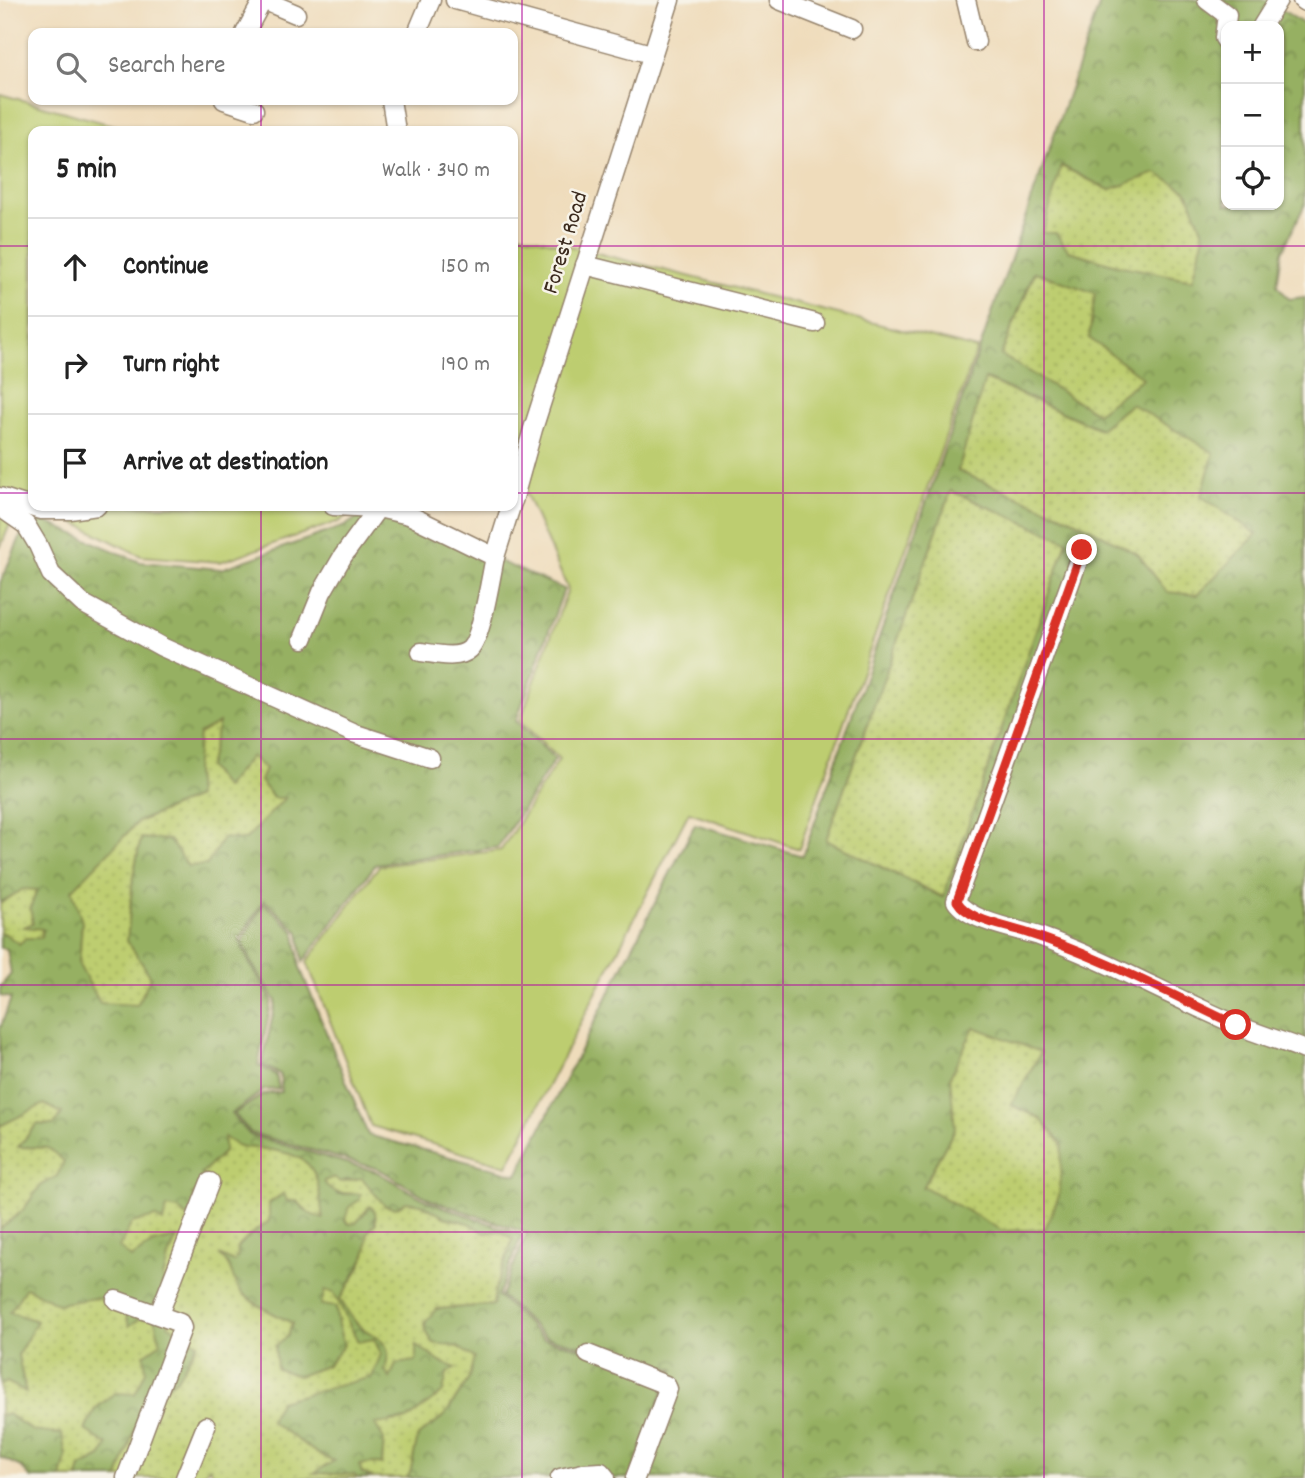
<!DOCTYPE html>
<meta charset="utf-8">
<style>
:root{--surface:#fff;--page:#f6f6f6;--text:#222;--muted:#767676;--line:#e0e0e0}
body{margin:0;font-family:Dekko,sans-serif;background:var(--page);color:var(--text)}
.controls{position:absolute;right:21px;top:21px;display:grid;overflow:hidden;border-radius:14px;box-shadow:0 2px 5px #0004}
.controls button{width:63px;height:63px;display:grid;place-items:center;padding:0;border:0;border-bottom:2px solid var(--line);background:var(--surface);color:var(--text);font:35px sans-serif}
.stop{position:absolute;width:21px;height:21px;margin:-16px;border:5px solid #d93025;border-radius:50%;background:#fff}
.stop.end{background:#d93025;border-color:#fff;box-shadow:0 2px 7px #0008}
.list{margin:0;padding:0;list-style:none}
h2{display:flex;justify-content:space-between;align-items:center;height:91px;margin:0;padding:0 28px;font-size:30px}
h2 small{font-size:23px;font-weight:400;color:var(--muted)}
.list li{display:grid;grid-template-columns:46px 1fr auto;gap:21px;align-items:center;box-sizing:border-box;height:98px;padding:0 28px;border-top:2px solid var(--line)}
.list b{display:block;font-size:26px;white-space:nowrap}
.list em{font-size:23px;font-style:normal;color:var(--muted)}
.icon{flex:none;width:38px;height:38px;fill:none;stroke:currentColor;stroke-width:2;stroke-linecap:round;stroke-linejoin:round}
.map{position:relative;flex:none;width:1305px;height:1478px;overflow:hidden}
.search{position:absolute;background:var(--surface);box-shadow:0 2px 5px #0004;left:28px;top:28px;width:490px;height:77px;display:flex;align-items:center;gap:18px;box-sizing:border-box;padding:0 24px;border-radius:14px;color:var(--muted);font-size:26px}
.panel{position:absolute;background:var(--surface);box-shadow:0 2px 5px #0004;left:28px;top:126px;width:490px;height:385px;border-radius:14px}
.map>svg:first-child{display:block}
.grass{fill:#bdcd70;stroke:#7c7c47;stroke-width:2}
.forest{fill:url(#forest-crowns);stroke:#686d40;stroke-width:2;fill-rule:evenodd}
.garden{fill:url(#garden-dots);stroke:#7c7c47;stroke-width:2}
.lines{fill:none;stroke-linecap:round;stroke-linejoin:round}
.minor-casing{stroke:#95836c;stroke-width:21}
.minor{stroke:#fff;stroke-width:18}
.route{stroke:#d93025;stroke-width:9}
.grid{fill:none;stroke:#b5179e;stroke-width:2;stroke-opacity:0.55}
.labels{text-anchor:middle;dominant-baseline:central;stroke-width:5;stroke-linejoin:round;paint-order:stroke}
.street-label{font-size:23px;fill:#3b2a1e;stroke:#f7f3e8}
</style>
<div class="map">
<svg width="1305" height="1478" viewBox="0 0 1305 1478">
<defs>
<pattern id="forest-crowns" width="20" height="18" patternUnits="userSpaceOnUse" patternTransform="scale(1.75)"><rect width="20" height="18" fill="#96b062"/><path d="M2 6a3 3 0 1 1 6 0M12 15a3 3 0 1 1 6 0" fill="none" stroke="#7c8f50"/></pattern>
<pattern id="garden-dots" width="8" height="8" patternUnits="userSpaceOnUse" patternTransform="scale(1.75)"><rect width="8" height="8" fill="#bdcd70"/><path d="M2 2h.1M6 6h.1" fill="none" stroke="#a3b061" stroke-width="1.8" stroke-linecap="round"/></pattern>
</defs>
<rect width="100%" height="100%" fill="#f7f3e8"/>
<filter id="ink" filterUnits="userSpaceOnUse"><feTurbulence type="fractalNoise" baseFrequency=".0143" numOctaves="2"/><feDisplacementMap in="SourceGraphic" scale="14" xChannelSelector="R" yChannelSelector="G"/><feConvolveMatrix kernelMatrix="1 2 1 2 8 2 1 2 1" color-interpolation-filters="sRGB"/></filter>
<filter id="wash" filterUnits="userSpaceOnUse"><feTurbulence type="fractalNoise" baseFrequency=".00686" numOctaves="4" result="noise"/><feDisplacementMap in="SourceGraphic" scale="28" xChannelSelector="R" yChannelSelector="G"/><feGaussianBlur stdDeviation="1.57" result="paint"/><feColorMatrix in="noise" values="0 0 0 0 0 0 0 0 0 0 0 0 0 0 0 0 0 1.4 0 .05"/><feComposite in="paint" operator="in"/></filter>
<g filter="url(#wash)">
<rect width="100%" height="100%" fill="#efdcbb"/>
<g class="grass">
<polygon points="0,94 133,131 33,131 33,501 22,496 0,548"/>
<polygon points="513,232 977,349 799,849 689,812 507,1166 371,1126 307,962 379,866 501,850 559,759 520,721 568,589 513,464"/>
<polygon points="42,506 357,506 340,521 220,562 141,556"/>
</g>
<g class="forest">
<path d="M1101,0H1267L1305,25V204L1282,252L1277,285L1289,299L1305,297V1478H633L674,1369L546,1337L501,1296L527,1233L429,1199L379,1169L251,1133L234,1114L264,1094L282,1092L280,1074L262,1065L276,1001L252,964L242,941L264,903L295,932L300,968L368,1135L517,1175L695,824L803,856ZM1226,26H1279V205H1226ZM1062,166L1109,190L1117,265L1069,251L1056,233ZM1034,272L1089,338L1001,355ZM986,379L1101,429L1167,592L1138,554L1074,520L958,471ZM951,491L1067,541L942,897L826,840ZM1041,1052L1011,1105L1040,1118L923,1186L955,1129Z"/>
<path d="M364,513L406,521L564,589L516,721L555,759L498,847L376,864L303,962L299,932L264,900L239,940L250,964L272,1000L258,1065L276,1075L279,1089L264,1090L231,1114L250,1135L377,1172L427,1201L522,1235L498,1296L544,1339L671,1371L630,1478H406L410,1472L418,1436L445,1415L468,1380L458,1347L433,1343L426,1331L425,1323L435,1309L493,1305L500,1231L485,1233L468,1223L444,1217L421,1204L396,1208L385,1206L374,1194L349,1179L340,1182L337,1194H361L360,1200L345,1220L349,1224L356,1222L370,1206L375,1211C378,1241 355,1274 340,1299C346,1308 352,1321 361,1327C381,1341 394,1342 385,1370L396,1364L416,1345L457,1368L447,1373L444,1392L407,1420L392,1421L384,1439L382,1465L371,1463L362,1473L374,1478H356L355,1475L312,1473L333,1461L318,1454L269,1422L279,1401L301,1395L358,1343L334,1294L338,1325L344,1345L328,1365L299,1376L276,1369L275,1346L288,1336L292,1323C278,1316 248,1302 239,1289C227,1272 236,1268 214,1252L238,1256L237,1248L251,1234L269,1221V1204L285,1192L310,1214L265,1149L238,1148L224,1138V1152L201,1174L206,1178L204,1204L187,1217L163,1222L131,1258L153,1243L177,1237L168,1257L173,1300L180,1332L198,1343L177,1379L143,1406L118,1478H78L81,1467L101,1457L107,1445L85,1430L95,1409L115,1393L129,1327L96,1298L10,1312L38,1321L18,1355L26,1393L7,1382L0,1385V1229L22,1211L41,1185L57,1176L48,1148L18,1147L37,1124L54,1125L62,1113L44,1105L0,1126V1029L11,998L0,996V987L11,974L7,949L0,948V933L26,938L42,930L23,928L37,890L4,900L0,904V583L30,515L140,562L221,569L345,526ZM208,767L225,789L264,769L260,781L274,798H284L223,838L188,866L169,840L141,838L133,876L127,941L151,977L79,965L82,922L100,863L137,822L197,797L195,771Z"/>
<polygon points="8,1414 33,1431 63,1434 66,1457 61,1478 31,1478 21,1467 0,1457 0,1415"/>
</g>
<g class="garden">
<polygon points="1061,166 1109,190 1156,173 1187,191 1204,235 1193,280 1117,265 1069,251 1056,233 1043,233"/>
<polygon points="1035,272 1095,293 1089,338 1143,378 1097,413 1001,355"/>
<polygon points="985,379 1100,429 1131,404 1214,453 1201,496 1257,534 1197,595 1167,592 1138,554 1074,520 958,471"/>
<polygon points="951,491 1067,541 943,897 826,840"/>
<polygon points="219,723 208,767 225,788 251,756 265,769 260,781 273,798 285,798 245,840 223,838 207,865 188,866 169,840 141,838 133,876 127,941 151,977 137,1005 100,1003 79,965 82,922 72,890 138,822 197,797 195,771 199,734"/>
<polygon points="23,889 37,890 30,908 33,923 24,927 42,929 41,938 26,938 19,944 4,933 0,933 0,904"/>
<polygon points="974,1027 1041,1052 1011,1105 1040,1118 1062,1144 1059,1196 1045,1229 1003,1231 923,1186 955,1129 950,1077"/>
<polygon points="44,1104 62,1113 54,1125 37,1124 18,1147 48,1148 64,1161 57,1176 41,1185 22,1211 0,1229 0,1126"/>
<path d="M224,1137C243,1151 244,1146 265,1149C318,1156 317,1172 323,1219L310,1214L297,1201H287L284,1193L269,1203V1221L251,1234L237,1248L238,1256L234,1262L219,1255C233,1266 230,1276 239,1289C248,1302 278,1316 292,1323L288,1336L275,1346L277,1369L299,1376L328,1365L344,1345L338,1325L336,1307L321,1305L325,1290L334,1293L358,1342L374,1339L381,1354L372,1377L279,1401L270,1421L318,1454L334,1461L314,1473L355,1475L356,1478H214L210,1467L197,1478H118L143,1406L177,1379L198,1343L168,1325L173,1300L163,1278L168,1257L177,1238L153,1243L131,1258L119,1247L132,1223L155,1217L163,1222L167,1207L178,1209L187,1217L203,1204L192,1195L205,1189L206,1178L201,1174L224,1152Z"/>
<path d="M334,1177L340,1182L362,1178L385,1206L396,1208L406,1202L421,1204L444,1217L468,1223L485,1233L500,1231L513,1239L495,1290L493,1305L436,1309L425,1323L426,1331L433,1343L458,1347L474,1358L468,1380L445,1415L418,1436L410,1473L406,1478H374L362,1473L359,1465L371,1463L382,1465L384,1439L375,1424L407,1420L443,1392L447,1373L456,1368L440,1362L416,1345V1361L396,1364L390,1378L385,1370C394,1342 381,1341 361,1327C352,1321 346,1308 340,1299C352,1280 371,1257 367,1233L376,1223L375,1211L370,1206L356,1223L350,1224L345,1220L349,1207L359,1200L361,1194C346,1192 331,1197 324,1181Z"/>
<polygon points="26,1287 57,1304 96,1298 124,1307 129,1326 152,1311 161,1343 144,1355 146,1371 135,1394 115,1393 95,1409 85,1430 107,1445 101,1457 81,1467 78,1478 61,1478 66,1457 62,1434 33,1431 8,1414 0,1415 0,1385 7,1382 26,1392 18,1355 37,1321 10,1312"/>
</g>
</g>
<g filter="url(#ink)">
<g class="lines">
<defs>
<g id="minor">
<polyline points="263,0 296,14"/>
<polyline points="455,0 651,54"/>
<polyline points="779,0 852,29"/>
<polyline points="966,0 976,42"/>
<polyline points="1207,0 1227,15 1224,38 1226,41"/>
<polyline points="1302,0 1305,2"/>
<polyline points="1262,26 1278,0"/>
<polyline points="245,33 263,0"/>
<polyline points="417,33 431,0"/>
<polyline points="224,100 254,110"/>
<polyline points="391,100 396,131"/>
<polyline points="585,265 815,323"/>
<polyline points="0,497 40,510 70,510 97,506"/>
<polyline points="513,501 533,429 670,0"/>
<polyline points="333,506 378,508 409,515 495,557 511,506"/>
<polyline points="0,507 26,525 38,545 51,574 82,603 162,647 353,733 430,758"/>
<path d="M1082,550L956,901C969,921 1016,929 1039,936C1106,960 1169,996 1235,1024C1257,1034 1282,1041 1305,1050"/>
<polyline points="303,639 322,592 343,556 378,508"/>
<path d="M421,652C435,654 459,660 470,649C482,637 491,575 495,557"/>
<polyline points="116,1300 180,1323 182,1328 126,1478"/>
<polyline points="159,1314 210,1182"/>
<polyline points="588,1354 666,1385 668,1389 635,1478"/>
<polyline points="185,1478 206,1426"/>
<polyline points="560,1478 583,1473 601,1472 606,1478"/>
</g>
</defs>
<use href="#minor" class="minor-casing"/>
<use href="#minor" class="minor"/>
</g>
</g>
<g class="lines" filter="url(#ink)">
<path class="route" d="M1082,550L957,901C968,920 1003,925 1024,932C1097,955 1166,992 1236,1025"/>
</g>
<path class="grid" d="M261,0V33M522,0V1478M783,0V1478M1044,0V1478M261,100V131M0,246H33M513,246H1305M0,493H33M513,493H1305M261,506V1478M0,739H1305M0,985H1305M0,1232H1305"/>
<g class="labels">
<g class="street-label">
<text transform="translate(567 243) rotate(-73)">Forest Road</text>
</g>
</g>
</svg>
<div class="controls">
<button>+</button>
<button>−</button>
<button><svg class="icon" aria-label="locate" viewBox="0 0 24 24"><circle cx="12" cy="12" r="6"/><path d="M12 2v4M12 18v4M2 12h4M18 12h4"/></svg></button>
</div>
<div class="stop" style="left:1236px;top:1025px"></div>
<div class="stop end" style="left:1082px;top:550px"></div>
<div class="search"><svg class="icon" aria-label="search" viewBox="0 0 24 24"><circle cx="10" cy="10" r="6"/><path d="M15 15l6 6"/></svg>Search here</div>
<section class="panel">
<h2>5 min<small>Walk · 340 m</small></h2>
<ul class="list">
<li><svg class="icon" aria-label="ahead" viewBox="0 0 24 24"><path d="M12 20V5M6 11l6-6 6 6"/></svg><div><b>Continue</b></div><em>150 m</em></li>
<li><svg class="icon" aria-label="right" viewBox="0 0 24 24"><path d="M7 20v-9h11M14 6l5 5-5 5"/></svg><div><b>Turn right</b></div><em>190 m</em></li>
<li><svg class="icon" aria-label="arrive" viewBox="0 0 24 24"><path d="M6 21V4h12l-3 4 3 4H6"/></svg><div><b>Arrive at destination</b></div></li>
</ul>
</section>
</div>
